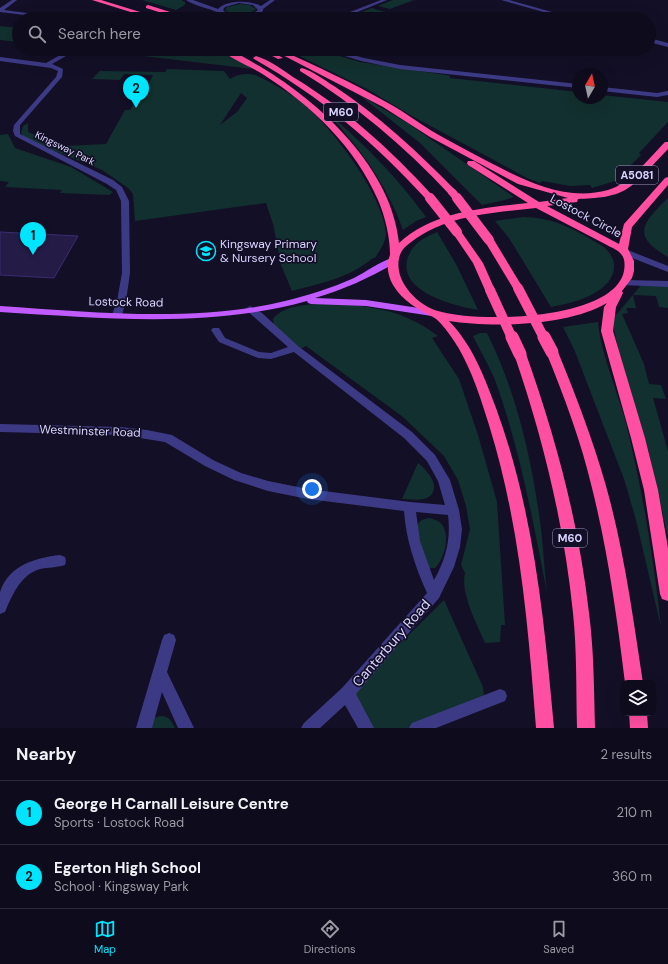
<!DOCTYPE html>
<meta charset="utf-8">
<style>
:root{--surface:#0e0b1c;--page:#1c1929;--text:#f1f3f6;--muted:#9b9ba3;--line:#2e2b3b;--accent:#00e5ff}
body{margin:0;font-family:"DM Sans",sans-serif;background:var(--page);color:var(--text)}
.controls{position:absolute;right:12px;bottom:12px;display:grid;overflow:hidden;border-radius:8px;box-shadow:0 4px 16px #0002}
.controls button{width:36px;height:36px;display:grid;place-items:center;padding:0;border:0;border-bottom:1px solid var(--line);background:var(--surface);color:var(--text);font:20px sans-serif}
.compass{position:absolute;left:572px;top:68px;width:36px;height:36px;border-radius:50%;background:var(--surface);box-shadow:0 4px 16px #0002;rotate:9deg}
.you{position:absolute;left:312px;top:489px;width:14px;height:14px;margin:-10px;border:3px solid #fff;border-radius:50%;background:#1a73e8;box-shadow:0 0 0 6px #1a73e833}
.badge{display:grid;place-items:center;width:26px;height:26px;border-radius:50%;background:var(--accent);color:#111;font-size:13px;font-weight:700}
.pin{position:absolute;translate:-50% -33px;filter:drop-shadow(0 1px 2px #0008)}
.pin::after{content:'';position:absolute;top:21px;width:14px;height:12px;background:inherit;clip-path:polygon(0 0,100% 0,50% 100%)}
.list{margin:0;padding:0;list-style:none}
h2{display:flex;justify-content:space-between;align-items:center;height:52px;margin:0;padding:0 16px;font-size:17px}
h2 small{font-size:13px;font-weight:400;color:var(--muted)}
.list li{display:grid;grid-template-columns:26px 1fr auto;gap:12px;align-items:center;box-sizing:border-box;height:64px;padding:0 16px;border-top:1px solid var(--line)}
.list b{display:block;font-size:15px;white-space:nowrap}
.list p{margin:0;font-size:13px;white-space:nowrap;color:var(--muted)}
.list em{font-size:13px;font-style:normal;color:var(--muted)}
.icon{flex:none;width:22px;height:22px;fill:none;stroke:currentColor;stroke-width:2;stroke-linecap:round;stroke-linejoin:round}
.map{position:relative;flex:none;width:668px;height:728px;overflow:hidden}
.search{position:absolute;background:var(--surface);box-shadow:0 4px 16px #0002;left:12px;right:12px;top:12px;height:44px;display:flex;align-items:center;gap:10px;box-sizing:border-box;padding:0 14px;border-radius:22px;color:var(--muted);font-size:15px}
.sheet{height:180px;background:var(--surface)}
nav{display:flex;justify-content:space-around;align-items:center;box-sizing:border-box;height:56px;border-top:1px solid var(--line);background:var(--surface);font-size:11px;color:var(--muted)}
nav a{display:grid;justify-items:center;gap:2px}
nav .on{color:var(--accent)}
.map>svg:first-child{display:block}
.green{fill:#12302f;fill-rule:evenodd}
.building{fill:#241b47;stroke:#3b2d73}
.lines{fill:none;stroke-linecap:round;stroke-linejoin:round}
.minor{fill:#3d3a85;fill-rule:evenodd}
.major{fill:#c25bff;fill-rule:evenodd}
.highway{fill:#ff4fa3;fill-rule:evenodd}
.highway-bridge-far2{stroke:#ff4fa3;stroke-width:8}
.highway-bridge-far1{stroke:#ff4fa3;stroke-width:10}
.highway-bridge{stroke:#ff4fa3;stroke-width:13}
.labels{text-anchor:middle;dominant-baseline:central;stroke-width:3.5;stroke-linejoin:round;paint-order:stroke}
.far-street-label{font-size:10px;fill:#d9d4ff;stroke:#130f26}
.shield{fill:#130f26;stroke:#9e99be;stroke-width:1}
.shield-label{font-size:11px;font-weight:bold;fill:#d9d4ff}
.street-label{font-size:12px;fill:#d9d4ff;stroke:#130f26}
.poi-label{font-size:12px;fill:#d9d4ff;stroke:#130f26;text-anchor:start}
.near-street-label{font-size:14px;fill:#d9d4ff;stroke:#130f26}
</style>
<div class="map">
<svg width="668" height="728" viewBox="0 0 668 728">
<rect width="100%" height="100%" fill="#130f26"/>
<g class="green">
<polygon points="142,0 181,0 185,2 185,5 176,10"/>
<polygon points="393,0 414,0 390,9 378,6"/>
<path d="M240,4L250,5L256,9C249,16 232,17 225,10L227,7Z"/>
<polygon points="372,8 385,12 367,19 343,19"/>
<polygon points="0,26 19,28 19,42 0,40"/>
<polygon points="84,49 217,50 253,69"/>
<polygon points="285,49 315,49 360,62 446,75 450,76 450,78 578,92 578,98 602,98 602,95 668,102 668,122 639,153 641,155 615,181 592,188 590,185 570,186 542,181 540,183 527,178 412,116 367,89"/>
<path d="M167,69L224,71L230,79C238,74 246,73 255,75C269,81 282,89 295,97C327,120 383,193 386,233C386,242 380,250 375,258H373C349,278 322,283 292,291L281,265L273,224L266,203L135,221L133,194L128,188L102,170L25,139L21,133L23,126L28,123V132L64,146L106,144L125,110H130L146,83H149L153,75L124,74L120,80L92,79L100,71L165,72ZM241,93L247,98L237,112L220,125Z"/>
<polygon points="358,94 409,124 514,197 505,200 482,205 420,143"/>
<path d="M329,114C366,146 397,177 426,217L416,221L403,230C386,183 362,151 329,114Z"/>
<polygon points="8,134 15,148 71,167 113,192 109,195 60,193 62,190 5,187 9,182 0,181 0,135"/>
<path d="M668,198V257C630,236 643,222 668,198Z"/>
<path d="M523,217C555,217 577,231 604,247C623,264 613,284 593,294C580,301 566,304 551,307L509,238L495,221Z"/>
<path d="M437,232L456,264L478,310C455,306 396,292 408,257C413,243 425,237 437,232Z"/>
<polygon points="642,284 668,286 668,308 659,307 656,296 633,295 636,308 626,308 628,313 622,314 644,364 649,384 661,385 666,399 653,398 668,451 668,537 649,452 618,349 612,318 612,315 617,314"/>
<path d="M327,303C370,306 403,309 438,336L432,338L459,379L478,435L497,502L505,625H501L500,642L485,643C477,624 460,593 465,573L461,565L470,529L466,506L458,480L444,456L403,417L306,346L298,350L274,325L273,319C285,304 309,305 327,303Z"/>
<path d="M598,322C601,355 619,394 627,427C643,493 654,560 661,627L636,520L624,479L574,349L563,327Z"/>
<path d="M480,333H487C515,389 530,452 539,514C543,540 544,566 547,593C533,521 520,449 495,380C489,365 480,351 473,336Z"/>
<path d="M418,463C427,470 444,489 427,498C420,501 409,499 402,499Z"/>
<path d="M429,518C434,519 440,521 443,526C450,538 444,559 435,568H429L425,562L416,528C419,521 422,519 429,518Z"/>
<polygon points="444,600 483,687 484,696 417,728 366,728 349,694"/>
<path d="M160,716C169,716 171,720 175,728H151L154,718Z"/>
</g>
<polygon class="building" points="0,232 78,236 54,278 0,275"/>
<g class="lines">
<g class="minor">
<polygon points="12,0 17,0 4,10 73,19 57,19 0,12 0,8"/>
<path d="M186,0H193L218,9C226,0 250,0 261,6L270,0H275L263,9V11C244,25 228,16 209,9C201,7 192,4 186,0ZM239,3L253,5L258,10C249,17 232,19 223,10L225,7Z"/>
<polygon points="381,0 387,0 340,19 332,19"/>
<polygon points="501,0 509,0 577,19 568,19"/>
<polygon points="649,38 668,43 668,47 649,42"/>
<polygon points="71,49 78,49 52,64 63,69 62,77 20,125 20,134 113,180 122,187 129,201 130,273 126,301 122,315 117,318 112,315 117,301 122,273 121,201 116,190 107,184 15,136 13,131 14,125 56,77 58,71 51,68 0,61 0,57 46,63"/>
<polygon points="322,49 331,49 364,58 400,65 578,84 578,88 400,69 361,61"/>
<polygon points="602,87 657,93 668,91 668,95 657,97 602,91"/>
<polygon points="625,249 668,266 668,272 622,254 621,252"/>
<polygon points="625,280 668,281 668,287 622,285 621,283"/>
<path d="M250,306L262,313L298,346L412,432L435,455L450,480L459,510L462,529L460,547L454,567L439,598L356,694L374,728H358L345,705L320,728H301L304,723L342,688L427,593C415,566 406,540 404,511L308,499L268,491L234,480L205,466L165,442L121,435L0,432V424L121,427L147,430L172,435L213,460L241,473L268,481L308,489L410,502L445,505L438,481L427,461L404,438L294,352L271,359L258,358L219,342L211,330L213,328H219L225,338L259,352L271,353L288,347L245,309ZM416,512L448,515C451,539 446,559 434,580L420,541Z"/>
<path d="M60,555L65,557L66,561L65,565C56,568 48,567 40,569C20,575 12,596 5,612L0,614C0,608 0,599 0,592C9,565 35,558 60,555Z"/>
<polygon points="169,633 174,635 176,640 167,672 194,728 178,728 162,692 152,728 136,728 162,640 164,635"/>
<polygon points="500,689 505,691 507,696 505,701 436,728 409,728 412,723"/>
</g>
<path class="major" d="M392,258L396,261L395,263C369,278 343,290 315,298L366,300L432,310L435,311L437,313L435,315L432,316L366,306L311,304L308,303L307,301C207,329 102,318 0,312V306C91,312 196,323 285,301C309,295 332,288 354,278C366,272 379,262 392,258Z"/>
<g class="highway">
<polygon points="92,0 101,0 163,19 153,19"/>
<polygon points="148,5 189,18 190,19 181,19 146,8 146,6"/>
<path d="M220,49C234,49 248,60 261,67C321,103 392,169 399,243C434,211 483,208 528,203L468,165L467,163L468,161H474L539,202L568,198L518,184L430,137L383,107L271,49H279C316,66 353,83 388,103C405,112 420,124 437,134C453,143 470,152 487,161C524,180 565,202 608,190C631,183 648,159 665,142H668V149C656,161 644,176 631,186C616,198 595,198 578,199L577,202L547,206L619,244L624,224L665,178L668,177V185L632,227L628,249L634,261V271L632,278L622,291L623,293L616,307L613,331L645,438L658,490L668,548V601L662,599L660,594L644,490L631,438L601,331L604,307L607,303C568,326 493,328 449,321C473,346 484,376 496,408C534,512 544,618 554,728H536C528,624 520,525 489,425C481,399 472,371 458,347C453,339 441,321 433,317C417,309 403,301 393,285C389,278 387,270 388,262C388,259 390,257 390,254C390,237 385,216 378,200C355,147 312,106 264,75C250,66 232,60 220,49ZM536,208C559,220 582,232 605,244C610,247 617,249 621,254C625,258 625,265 624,271C614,321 476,323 438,311C423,307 407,293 401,278C397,268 397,255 405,247C441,215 490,213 536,208Z"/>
<polygon points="259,49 267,49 283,58 278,59"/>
<path d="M256,56C269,60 282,69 293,77C346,109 391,150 432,195L434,197L432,199H426C374,142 321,97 254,59L253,58Z"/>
<path d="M302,68C313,71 324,80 334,86C379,116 418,152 455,190L457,192L455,194H449C404,146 356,105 300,71V69Z"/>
<polygon points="457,229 460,230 483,263 495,290 494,292 486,292 485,290 473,263 452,232"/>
<polygon points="489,237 494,240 523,288 522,290 518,291 513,288 484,240"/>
<path d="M552,348L556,349L558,352C576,396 593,440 606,486C624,550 633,617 643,683H625C617,617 608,552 592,488C581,441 564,396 546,352L548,349Z"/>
<path d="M520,350L524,351L526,354C556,438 579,524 589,613C594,651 594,690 595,728H577C576,690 577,651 573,613C564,524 543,438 514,354L516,351Z"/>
<polygon points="629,713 647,713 648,728 630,728"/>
</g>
<g class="highway-bridge-far2">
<polyline points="452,192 458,199"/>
<polyline points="429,197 431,199"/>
</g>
<g class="highway-bridge-far1">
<polyline points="430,198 457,232"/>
<polyline points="457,198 489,240"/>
<polyline points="518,288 544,338"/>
<polyline points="490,290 512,338"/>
</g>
<g class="highway-bridge">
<polyline points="512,337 520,354"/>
<polyline points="544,337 552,352"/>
</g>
</g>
<defs>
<symbol id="school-ring" viewBox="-11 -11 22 22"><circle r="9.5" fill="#130f26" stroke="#00e5ff" stroke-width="1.5"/><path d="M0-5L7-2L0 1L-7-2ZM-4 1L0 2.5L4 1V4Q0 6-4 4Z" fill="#00e5ff"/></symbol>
</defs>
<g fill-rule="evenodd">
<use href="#school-ring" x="195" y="240" width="22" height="22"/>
</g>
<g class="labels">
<g class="far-street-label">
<text transform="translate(65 148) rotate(26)">Kingsway Park</text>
</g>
<g class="shield">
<rect x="324" y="103" width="34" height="18" rx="3"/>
<rect x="616" y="166" width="42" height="18" rx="3"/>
<rect x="553" y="529" width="34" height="18" rx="3"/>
</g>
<g class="shield-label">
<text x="341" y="112">M60</text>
<text x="637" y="175">A5081</text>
<text x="570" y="538">M60</text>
</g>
<g class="street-label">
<text transform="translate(586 216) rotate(28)">Lostock Circle</text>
<text transform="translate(126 302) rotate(1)">Lostock Road</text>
<text transform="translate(90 431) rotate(2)">Westminster Road</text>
</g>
<g class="poi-label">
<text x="220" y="244">Kingsway Primary<tspan x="220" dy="14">&amp; Nursery School</tspan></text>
</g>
<g class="near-street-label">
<text transform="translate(391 643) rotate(-49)">Canterbury Road</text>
</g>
</g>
</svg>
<div class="controls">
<button><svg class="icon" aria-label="layers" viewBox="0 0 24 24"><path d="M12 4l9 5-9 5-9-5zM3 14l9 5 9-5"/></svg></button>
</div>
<svg class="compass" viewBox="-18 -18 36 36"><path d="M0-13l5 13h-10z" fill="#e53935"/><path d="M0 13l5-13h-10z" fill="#9b9ba3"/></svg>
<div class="you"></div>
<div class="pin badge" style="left:33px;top:255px">1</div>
<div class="pin badge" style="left:136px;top:108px">2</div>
<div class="search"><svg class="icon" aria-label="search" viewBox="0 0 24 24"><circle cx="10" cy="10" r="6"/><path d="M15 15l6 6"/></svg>Search here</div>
</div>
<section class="sheet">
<h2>Nearby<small>2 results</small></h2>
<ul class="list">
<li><span class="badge">1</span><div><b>George H Carnall Leisure Centre</b><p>Sports · Lostock Road</p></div><em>210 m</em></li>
<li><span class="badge">2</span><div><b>Egerton High School</b><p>School · Kingsway Park</p></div><em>360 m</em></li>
</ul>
</section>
<nav>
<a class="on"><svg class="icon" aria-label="map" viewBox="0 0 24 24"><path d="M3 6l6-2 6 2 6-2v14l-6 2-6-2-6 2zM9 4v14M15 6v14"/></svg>Map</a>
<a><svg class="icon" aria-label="directions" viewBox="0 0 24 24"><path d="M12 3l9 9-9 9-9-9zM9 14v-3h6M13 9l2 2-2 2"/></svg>Directions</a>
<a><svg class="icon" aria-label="saved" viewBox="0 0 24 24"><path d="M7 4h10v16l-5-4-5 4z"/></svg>Saved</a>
</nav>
